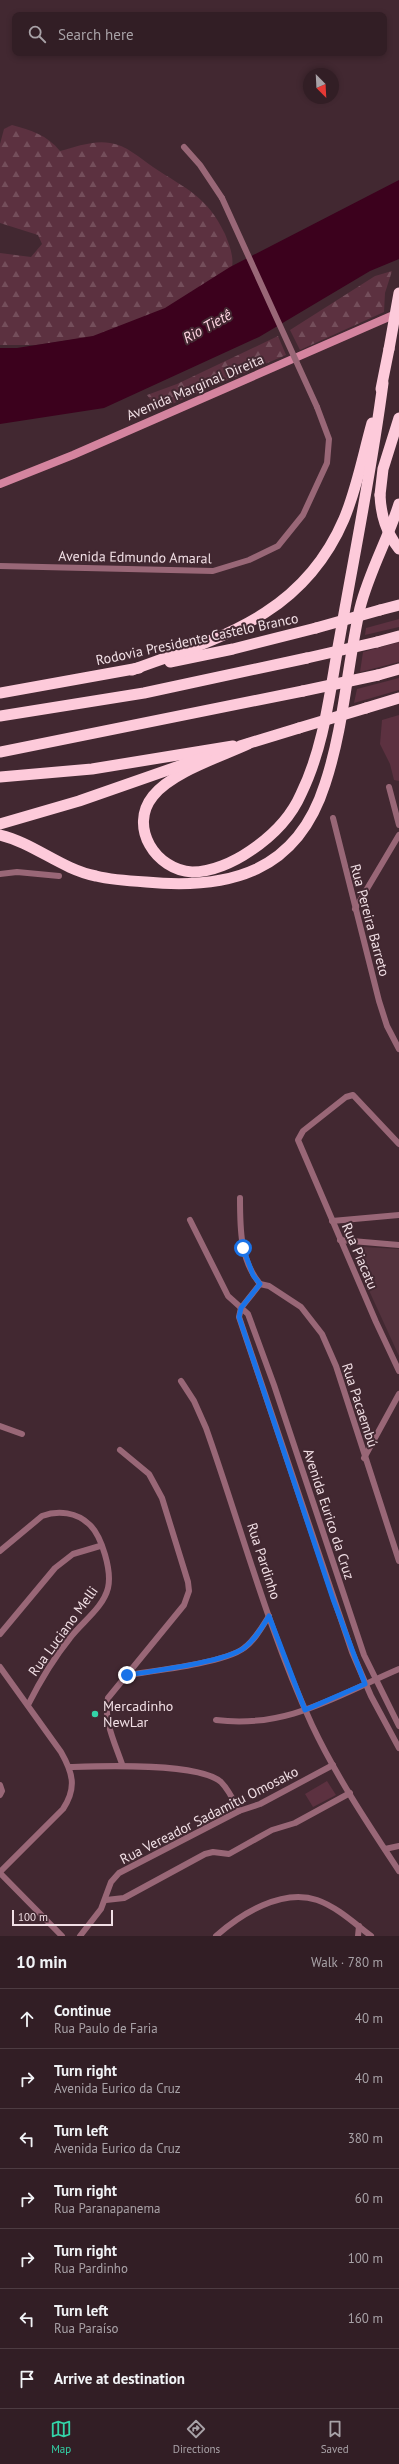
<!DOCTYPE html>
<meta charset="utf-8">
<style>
:root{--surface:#321e25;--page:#3a272d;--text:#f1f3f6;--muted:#a8a2a7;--line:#4d3c42;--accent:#33d4a8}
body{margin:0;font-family:"PT Sans",sans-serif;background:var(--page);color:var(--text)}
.compass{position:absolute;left:303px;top:68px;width:36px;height:36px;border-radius:50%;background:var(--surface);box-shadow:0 2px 6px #0003;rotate:156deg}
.scale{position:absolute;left:12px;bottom:10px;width:101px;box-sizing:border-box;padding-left:4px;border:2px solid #f1dfe5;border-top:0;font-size:11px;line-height:14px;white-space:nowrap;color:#f1dfe5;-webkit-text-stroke:3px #422831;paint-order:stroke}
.stop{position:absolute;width:12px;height:12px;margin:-9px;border:3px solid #1a73e8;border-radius:50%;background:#fff}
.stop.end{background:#1a73e8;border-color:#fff;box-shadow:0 1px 4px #0008}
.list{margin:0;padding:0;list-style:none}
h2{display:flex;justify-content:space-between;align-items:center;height:52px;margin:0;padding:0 16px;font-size:17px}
h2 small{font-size:13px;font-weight:400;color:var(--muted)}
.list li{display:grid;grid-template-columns:26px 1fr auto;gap:12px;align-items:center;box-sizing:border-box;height:60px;padding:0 16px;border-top:1px solid var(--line)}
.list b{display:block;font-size:15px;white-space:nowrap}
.list p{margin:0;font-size:13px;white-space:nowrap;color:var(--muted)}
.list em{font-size:13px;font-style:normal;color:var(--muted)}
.icon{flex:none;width:22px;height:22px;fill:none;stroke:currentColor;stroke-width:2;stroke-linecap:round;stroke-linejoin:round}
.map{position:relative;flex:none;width:399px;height:1936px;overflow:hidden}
.search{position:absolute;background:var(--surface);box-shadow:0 2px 6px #0003;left:12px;right:12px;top:12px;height:44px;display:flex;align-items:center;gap:10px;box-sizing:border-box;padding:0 14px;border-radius:8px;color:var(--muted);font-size:15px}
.sheet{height:472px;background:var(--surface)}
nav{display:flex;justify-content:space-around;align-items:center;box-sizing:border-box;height:56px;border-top:1px solid var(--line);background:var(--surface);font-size:11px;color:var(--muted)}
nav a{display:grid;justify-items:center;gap:2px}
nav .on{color:var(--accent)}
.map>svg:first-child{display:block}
.built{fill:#53323d}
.forest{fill:url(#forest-firs)}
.green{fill:#5c3140}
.water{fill:#3c011d}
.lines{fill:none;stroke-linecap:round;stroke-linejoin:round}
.street{stroke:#996777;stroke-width:6}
.secondary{stroke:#d4849f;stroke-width:8}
.highway{stroke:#fdcada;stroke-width:11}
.street-bridge{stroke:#996777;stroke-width:6}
.highway-bridge{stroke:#fdcada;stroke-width:11}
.route{stroke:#1a73e8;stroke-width:5}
.poi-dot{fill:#33d4a8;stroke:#422831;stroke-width:1.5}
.labels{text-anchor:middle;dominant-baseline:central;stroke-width:4;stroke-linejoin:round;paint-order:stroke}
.street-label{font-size:14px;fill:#f1dfe5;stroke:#422831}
.poi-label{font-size:14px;fill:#f1dfe5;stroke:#422831;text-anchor:start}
.water-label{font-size:15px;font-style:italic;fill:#ffd5e2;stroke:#422831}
</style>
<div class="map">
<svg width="399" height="1936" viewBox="0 0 399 1936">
<defs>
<pattern id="forest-firs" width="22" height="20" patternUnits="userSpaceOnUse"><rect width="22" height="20" fill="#5c3140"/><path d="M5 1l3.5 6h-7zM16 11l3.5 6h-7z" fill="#744e5b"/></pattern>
</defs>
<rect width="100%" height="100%" fill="#422831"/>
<polygon class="built" points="364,1247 399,1249 399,1356 356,1262 355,1254"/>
<g class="forest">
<path d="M12,125C31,130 47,135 60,151C76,147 93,140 110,143C126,145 140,158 153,167C186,189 207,196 225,234C229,244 234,256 232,267L193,298L103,335L36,345H0V253L31,257L42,244L38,235L0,223V144L4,129Z"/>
<polygon points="392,271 385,293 384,312 300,350 290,330 375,276"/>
<polygon points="278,336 286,355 158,410 147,395 177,384"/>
</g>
<g class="green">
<polygon points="399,619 399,627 365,635 366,628"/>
<polygon points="399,642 399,662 360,672 363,652"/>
<polygon points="399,678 399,690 354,703 357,689"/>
<polygon points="399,715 399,781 394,780 390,764 380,744 382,720"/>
<polygon points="327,1781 336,1795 313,1807 305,1794"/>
</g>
<polygon class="water" points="399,180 399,259 370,271 259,337 104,408 0,424 0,348 17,348 93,336 165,308 230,267"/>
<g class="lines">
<g class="street">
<polyline points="184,147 200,165 222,198"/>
<polyline points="0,566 213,571 249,560 278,546 303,515 327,463 329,439 317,407"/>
<polyline points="389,787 399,825"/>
<polyline points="333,818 379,1001 387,1026 399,1049"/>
<polyline points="0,874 17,872 59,876"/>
<polyline points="355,909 399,835"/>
<polyline points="399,1144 353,1095 346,1097 303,1131 298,1140 376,1322 399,1371"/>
<path d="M240,1198C240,1228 240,1260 260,1284"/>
<polyline points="190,1220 228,1296 248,1314 274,1385 364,1655 399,1726"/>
<polyline points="332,1221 399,1215"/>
<polyline points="340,1240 399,1245"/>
<polyline points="260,1284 241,1308 239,1317 352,1652 371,1696 399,1748"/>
<polyline points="260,1284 269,1286 301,1307 322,1334 336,1366 399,1561"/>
<path d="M181,1381L194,1401L206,1428C241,1527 268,1630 312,1725C336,1776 368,1824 399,1871"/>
<polyline points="0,1426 22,1434"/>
<path d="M120,1450L149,1474L162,1498L188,1582L189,1591L184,1605L108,1698C103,1720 115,1743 122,1764"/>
<polyline points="364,1458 399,1394"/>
<path d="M0,1551L42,1516C58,1510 77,1512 90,1525C102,1537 112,1571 108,1588C103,1608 82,1622 70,1638C53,1659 40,1681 28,1705"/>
<polyline points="0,1634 55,1568 73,1554 100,1546"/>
<path d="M0,1667L61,1752C73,1773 77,1788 63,1809L0,1872"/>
<path d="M127,1675C153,1671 225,1663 244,1648C255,1640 262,1627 269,1616"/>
<path d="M216,1720C287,1729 336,1696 399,1669"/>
<path d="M69,1767C100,1766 198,1762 221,1782C229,1790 234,1801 239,1811"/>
<polyline points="0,1785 2,1791 0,1795"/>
<polyline points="385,1849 399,1846"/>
<polyline points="0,1873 62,1936"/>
<polyline points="106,1900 124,1898 205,1854 213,1852 229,1854 272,1830 295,1823 350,1793"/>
<polyline points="80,1936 101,1909 111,1882 119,1873 239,1811 260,1804 333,1765"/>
<path d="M216,1936C241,1914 282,1888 317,1900C337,1907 354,1923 371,1936"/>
<polyline points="358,1936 359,1926"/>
</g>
<polyline class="secondary" points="0,484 73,455 398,313"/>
<g class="highway">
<polyline points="381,389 389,349"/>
<polyline points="380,495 383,469 399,418"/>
<polyline points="380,610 399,605"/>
<polyline points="377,642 399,636"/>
<polyline points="170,662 233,649 316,628"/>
<path d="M132,670C222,637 303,615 344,519C357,488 363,455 372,423"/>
<polyline points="378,675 399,669"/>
<polyline points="0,693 139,668"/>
<polyline points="366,708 399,698"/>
<polyline points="0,716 144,693 307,658"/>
<path d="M248,744C220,757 172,772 153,796C128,827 156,870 192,872C212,872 234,862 250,851C271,837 291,817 301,794C325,745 330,689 340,636C355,551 372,468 383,383"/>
<polyline points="240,746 299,728"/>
<polyline points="0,752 303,691"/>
<polyline points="0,777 92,769 233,746"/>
<polyline points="0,824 79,801 205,757"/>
<path d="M0,835C34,843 61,869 96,876C112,880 129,881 146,882C230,890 297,872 325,784C344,727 347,666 360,608C369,572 388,539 399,504"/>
</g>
<polyline class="street-bridge" points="222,198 317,407"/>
<g class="highway-bridge">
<polyline points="389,349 399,293"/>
<path d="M380,495C381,516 386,532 399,549"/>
<polyline points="316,628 380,610"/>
<polyline points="307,658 377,642"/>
<polyline points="303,691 378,675"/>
<polyline points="299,728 366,708"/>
</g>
</g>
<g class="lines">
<path class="route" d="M127,1675C153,1671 225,1662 244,1648C255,1640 262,1627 269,1616L305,1710L365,1684L333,1599L239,1317L241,1308L260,1284L253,1275L243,1248"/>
</g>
<circle class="poi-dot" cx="95" cy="1714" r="4"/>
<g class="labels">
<g class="street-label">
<text transform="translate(195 387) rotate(-23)">Avenida Marginal Direita</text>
<text transform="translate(135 557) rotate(1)">Avenida Edmundo Amaral</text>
<text transform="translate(197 639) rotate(-12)">Rodovia Presidente Castelo Branco</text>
<text transform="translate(370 920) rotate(75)">Rua Pereira Barreto</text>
<text transform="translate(360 1256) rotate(67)">Rua Piacatu</text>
<text transform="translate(360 1405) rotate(72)">Rua Pacaembú</text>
<text transform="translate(329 1514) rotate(72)">Avenida Eurico da Cruz</text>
<text transform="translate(264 1561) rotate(72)">Rua Pardinho</text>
<text transform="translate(63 1631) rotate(-54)">Rua Luciano Melli</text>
<text transform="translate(209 1815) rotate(-27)">Rua Vereador Sadamitu Omosako</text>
</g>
<g class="poi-label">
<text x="103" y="1706">Mercadinho<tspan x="103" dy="16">NewLar</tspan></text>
</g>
<g class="water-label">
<text transform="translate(207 326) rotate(-29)">Rio Tietê</text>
</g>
</g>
</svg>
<svg class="compass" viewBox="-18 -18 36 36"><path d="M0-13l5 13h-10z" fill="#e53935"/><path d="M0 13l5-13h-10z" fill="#a8a2a7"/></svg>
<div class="scale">100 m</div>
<div class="stop" style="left:243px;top:1248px"></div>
<div class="stop end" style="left:127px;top:1675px"></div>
<div class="search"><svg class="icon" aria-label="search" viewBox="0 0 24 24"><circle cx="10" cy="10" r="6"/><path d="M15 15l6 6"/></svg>Search here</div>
</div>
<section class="sheet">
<h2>10 min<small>Walk · 780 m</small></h2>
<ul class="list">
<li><svg class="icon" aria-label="ahead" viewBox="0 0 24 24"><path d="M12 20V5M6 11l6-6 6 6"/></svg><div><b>Continue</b><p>Rua Paulo de Faria</p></div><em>40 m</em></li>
<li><svg class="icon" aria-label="right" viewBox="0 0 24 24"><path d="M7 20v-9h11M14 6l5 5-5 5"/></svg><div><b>Turn right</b><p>Avenida Eurico da Cruz</p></div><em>40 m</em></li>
<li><svg class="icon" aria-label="left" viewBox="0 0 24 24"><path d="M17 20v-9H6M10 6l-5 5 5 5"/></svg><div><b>Turn left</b><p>Avenida Eurico da Cruz</p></div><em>380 m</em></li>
<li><svg class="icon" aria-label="right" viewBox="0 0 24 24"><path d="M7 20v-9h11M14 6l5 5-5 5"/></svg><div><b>Turn right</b><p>Rua Paranapanema</p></div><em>60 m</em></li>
<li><svg class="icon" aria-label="right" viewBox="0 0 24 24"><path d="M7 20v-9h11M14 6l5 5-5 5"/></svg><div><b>Turn right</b><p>Rua Pardinho</p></div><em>100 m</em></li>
<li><svg class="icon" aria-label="left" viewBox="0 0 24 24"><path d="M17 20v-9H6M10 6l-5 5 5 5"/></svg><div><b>Turn left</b><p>Rua Paraíso</p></div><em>160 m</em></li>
<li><svg class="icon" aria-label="arrive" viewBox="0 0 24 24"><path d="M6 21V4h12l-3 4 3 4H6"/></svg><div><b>Arrive at destination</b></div></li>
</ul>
</section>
<nav>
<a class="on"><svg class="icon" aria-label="map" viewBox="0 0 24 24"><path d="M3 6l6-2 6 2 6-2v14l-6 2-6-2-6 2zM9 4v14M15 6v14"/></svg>Map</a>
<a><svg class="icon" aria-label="directions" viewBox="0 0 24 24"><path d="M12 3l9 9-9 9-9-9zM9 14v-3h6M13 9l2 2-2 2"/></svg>Directions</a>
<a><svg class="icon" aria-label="saved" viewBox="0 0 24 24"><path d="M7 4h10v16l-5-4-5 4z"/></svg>Saved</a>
</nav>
